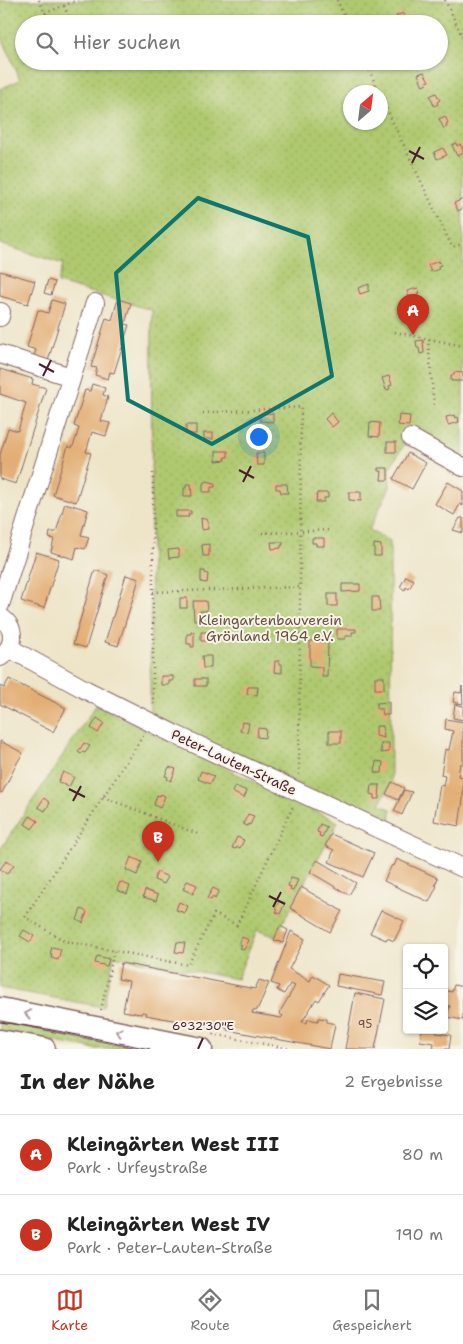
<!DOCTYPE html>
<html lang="de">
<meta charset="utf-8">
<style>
:root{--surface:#fff;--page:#f2f2f2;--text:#222;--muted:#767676;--line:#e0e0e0;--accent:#c8321e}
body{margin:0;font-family:"Shantell Sans",sans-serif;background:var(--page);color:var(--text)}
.controls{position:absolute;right:15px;bottom:15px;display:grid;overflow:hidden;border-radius:5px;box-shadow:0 1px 4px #0004}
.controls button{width:45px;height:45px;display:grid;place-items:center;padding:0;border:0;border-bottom:1px solid var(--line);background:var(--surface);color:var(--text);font:25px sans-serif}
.compass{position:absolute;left:343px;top:85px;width:45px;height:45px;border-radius:50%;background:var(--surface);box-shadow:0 1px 4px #0004;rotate:28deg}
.you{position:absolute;left:258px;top:436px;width:18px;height:18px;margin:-12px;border:4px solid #fff;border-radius:50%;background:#1a73e8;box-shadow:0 0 0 8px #1a73e833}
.badge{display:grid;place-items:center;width:32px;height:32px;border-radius:50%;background:var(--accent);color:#fff;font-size:16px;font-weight:700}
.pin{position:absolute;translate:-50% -41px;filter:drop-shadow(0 1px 2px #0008)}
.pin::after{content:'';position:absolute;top:26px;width:18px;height:15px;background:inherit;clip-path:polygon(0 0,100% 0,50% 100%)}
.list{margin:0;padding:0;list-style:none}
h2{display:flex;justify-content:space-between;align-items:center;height:65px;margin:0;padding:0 20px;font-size:21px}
h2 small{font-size:16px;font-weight:400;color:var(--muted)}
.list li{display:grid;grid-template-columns:32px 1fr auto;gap:15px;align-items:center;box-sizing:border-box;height:80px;padding:0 20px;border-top:1px solid var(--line)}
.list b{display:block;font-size:19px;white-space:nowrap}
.list p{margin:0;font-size:16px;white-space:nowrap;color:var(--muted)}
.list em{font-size:16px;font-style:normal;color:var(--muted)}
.icon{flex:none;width:28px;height:28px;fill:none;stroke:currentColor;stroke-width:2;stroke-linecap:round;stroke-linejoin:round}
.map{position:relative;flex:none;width:463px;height:1049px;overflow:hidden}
.search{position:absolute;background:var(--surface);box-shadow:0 1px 4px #0004;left:15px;right:15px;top:15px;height:55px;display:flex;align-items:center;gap:12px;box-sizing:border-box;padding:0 18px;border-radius:28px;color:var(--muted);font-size:19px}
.sheet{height:225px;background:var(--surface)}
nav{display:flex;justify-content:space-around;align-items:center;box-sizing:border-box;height:70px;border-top:1px solid var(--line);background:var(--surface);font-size:14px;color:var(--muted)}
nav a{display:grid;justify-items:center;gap:2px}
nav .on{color:var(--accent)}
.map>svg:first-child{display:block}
.green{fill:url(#green-dots);stroke:#7c744e;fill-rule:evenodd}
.building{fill:#e3ae75}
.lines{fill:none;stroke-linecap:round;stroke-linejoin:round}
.minor-casing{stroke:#836462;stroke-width:20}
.major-casing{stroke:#836462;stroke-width:25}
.path{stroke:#836462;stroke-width:2.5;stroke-dasharray:1 4;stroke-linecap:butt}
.minor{stroke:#fff;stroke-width:18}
.major{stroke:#fff;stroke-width:22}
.tram{stroke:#4a1f2b;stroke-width:1}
.oneway{stroke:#ae9aa0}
.marked{fill:none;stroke:#0f766e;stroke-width:4;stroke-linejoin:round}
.ticks{fill:none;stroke:#4a1f2b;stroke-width:2}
.labels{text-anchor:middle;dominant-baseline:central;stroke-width:4;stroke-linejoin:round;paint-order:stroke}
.number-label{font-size:11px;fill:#70433e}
.park-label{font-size:14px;fill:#685240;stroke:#f7f3e8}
.street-label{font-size:14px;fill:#4a1f2b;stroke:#f7f3e8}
.ticks-label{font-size:12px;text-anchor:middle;fill:#4a1f2b;stroke:#f7f3e8;stroke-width:4;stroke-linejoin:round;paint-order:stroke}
</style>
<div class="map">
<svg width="463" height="1049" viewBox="0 0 463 1049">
<defs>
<pattern id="green-dots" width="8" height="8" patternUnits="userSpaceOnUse" patternTransform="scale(1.25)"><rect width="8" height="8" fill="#afc970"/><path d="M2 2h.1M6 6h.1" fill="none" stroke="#98ac61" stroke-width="1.8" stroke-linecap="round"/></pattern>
</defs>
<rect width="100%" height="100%" fill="#f7f3e8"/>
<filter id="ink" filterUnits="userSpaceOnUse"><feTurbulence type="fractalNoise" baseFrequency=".02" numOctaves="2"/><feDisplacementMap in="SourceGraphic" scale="10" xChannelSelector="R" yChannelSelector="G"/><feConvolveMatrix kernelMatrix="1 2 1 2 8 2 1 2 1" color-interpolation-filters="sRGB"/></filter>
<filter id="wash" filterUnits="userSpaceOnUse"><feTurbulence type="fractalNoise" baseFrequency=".0096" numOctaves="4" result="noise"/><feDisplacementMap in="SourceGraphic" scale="20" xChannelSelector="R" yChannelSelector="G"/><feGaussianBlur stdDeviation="1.12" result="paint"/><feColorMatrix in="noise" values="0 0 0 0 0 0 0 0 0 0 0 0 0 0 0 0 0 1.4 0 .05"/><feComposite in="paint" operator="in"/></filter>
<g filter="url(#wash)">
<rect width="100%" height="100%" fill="#eee5c9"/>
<g class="green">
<path d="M0,0H463V458L414,429L389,469L390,487L369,530L390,541L391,782L380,804L391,809L390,827L150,715L152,310L58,283L63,264L0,244V89L20,80L0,32ZM24,24H439V61H24ZM350,92H380V122H350Z"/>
<polygon points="96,705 143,729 338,822 275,937 257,930 237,979 114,956 103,1007 0,988 0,850"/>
<polygon points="0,1015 172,1049 95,1049 0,1032"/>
</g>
<g id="blocks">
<g class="building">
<polygon points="403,13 407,24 400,24 396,16"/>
<polygon points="424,72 429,81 426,82 427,84 423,86 418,74"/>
<polygon points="436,93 440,100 437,102 438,104 434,106 430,96"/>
<polygon points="445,116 448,123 446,124 447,127 444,129 439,119"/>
<polygon points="456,143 457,146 460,144 463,150 463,153 457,156 452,145"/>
<polygon points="443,148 447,155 437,159 434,152"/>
<polygon points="463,199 463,208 458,211 454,203"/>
<polygon points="439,261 441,265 438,266 439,269 431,272 428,265"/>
<polygon points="0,271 35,281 28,304 0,296"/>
<polygon points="48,280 55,282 51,295 44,293"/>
<polygon points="369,284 369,291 360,294 358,288"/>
<polygon points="418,288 420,293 417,293 418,296 409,298 407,291"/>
<polygon points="118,299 131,303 125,324 129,325 114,373 110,372 108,379 95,375 97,368 91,367 106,318 112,320"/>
<polygon points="52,300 65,304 48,361 34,356 36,350 27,347 38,310 48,313"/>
<polygon points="423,340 424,353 420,354 419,348 417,348 416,341"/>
<polygon points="0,369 33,379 32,384 46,388 16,484 0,479 0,455 8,428 18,431 26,403 0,394"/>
<polygon points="454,372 463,373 463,381 451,381 451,375 454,375"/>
<polygon points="389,376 392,385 389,386 390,389 386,390 382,378"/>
<polygon points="92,384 105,388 103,395 108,397 101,421 110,423 106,436 92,432 86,452 91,453 76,502 53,495 68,446 72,448 75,441 79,428 74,426 85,390 90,391"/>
<polygon points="273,413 273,422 260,421 260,414"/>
<polygon points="331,413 338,422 332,427 325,419"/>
<polygon points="399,415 410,416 409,426 398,425"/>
<polygon points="455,415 456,418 458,417 459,422 448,425 446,417"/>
<polygon points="370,422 380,423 379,437 369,436"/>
<rect x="186" y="425" width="10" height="9"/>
<rect x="204" y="433" width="9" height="6"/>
<rect x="387" y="442" width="9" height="10"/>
<polygon points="216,451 228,451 228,457 225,457 226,460 216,461"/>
<polygon points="256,453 264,453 264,465 257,465"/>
<polygon points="408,453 426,463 412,489 393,479"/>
<polygon points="378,468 388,468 388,480 381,480 382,471 378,471"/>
<polygon points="207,481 215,483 215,487 211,487 211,492 203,492 203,483"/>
<polygon points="448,482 463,491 463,506 460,504 454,515 435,504"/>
<polygon points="186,484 191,484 192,496 184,496 184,488 186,488"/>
<polygon points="276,484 287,484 288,493 281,493 280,489 276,489"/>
<polygon points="349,492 361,492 361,501 349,500"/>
<polygon points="317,493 328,493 328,498 324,498 324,502 316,502"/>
<polygon points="65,503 88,510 81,535 89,537 85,549 77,547 74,559 51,552 54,539 49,538 50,532 56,532"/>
<polygon points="176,511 191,511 191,514 188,514 189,517 176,517"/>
<polygon points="201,518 208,520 208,529 202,530"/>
<polygon points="460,518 463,518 463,533 453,530"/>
<polygon points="312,538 324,538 324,546 316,546 316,543 312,543"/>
<polygon points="271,542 283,542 283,545 281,545 281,548 272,549"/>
<polygon points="209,544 209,556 203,556 202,545"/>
<polygon points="374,544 381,545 381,556 374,556"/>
<polygon points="179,549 179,557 169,558 168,550"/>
<polygon points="36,552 59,559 44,608 21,601"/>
<polygon points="95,570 108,575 86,648 73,644"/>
<polygon points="201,571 205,571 205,573 208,574 207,583 201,582"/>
<polygon points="126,575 139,579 118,646 105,642"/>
<polygon points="406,576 414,580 409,589 406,587 405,590 400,587"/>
<polygon points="342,584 360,584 360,591 342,592"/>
<rect x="328" y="594" width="9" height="12"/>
<polygon points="372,597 379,597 380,611 372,611"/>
<rect x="180" y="598" width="7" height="10"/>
<polygon points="193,601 206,601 207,611 200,611 200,618 197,618 197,620 194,620"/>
<polygon points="274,617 283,617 283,620 285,620 285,624 274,624"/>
<polygon points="337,629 356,629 356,632 352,632 352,636 345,636 345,639 337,639"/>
<polygon points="191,632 194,632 194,647 191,647 191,644 187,644 187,634 191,634"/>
<polygon points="201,632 208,632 209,641 201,641"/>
<polygon points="310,641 328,642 327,677 322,677 322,667 310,666"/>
<polygon points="202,656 211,656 211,668 203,668"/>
<polygon points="275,661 279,661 279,664 282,664 282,673 274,672"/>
<polygon points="161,676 173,676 173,681 169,681 169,685 161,685"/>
<rect x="375" y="677" width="9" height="12"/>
<polygon points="9,679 66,708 53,732 0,704 0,686 4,688"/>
<rect x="195" y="679" width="11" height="7"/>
<polygon points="462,686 463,704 453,702 455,692 461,693"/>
<polygon points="248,687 258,687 257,695 247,694"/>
<polygon points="389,702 389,715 383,715 382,709 377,709 377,703"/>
<polygon points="455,704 463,706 463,720 453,718"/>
<polygon points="97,718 104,723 98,733 91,728"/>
<polygon points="446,719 463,722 463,764 460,764 458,776 463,777 463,799 459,826 434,821 440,785 443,786 445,776 441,775 445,749 449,750 453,731 445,729"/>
<polygon points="242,722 249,723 247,732 240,731"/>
<polygon points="376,726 383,726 384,738 376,736"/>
<polygon points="258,728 266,729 265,738 257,737"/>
<rect x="329" y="731" width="12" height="12"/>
<polygon points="0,741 23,753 17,763 2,793 0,792"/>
<polygon points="84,743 90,746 85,753 83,752 81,754 78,752"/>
<polygon points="381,743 389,743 389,752 381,753"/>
<polygon points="376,761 383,762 382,773 375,773"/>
<polygon points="169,767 176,769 171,781 167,779 168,777 165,776"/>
<polygon points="201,771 214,776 210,784 198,779"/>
<polygon points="63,772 74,777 69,787 58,782"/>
<polygon points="392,782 404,788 398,800 386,794"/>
<polygon points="371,785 380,785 379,799 374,799 374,795 370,794"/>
<polygon points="235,786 247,791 244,798 232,792"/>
<polygon points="404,790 412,792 402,815 394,811"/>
<polygon points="161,794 165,796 160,808 154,805 157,795 160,796"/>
<polygon points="44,798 50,803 45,811 38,807"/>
<polygon points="248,814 254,816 250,825 248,824 247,826 243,824"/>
<polygon points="30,816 38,821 32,829 25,824"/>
<polygon points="320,824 327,827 322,837 319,836 320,833 317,832"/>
<polygon points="331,834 374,853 363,877 329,862 334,850 325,846"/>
<polygon points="237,837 244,840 240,848 237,847 236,849 232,848"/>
<polygon points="131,857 142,862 137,875 126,870"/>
<polygon points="397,859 438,878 435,885 437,886 429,902 384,881 392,865 394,866"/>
<polygon points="7,860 14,865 7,874 0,869"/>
<polygon points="317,860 356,883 349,895 310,872"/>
<polygon points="157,872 168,877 164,884 154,880"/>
<polygon points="291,878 298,880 293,891 290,890 291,887 288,886"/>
<polygon points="187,881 197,885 193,894 183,889"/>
<polygon points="120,882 130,886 127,894 117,890"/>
<polygon points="301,887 342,911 330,932 290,908"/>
<polygon points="213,888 219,891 215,899 213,897 211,900 207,898"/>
<polygon points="145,890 158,895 156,901 143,897"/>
<polygon points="279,901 285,903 280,914 276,912 277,910 275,909"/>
<polygon points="179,902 188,906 185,913 176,910"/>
<polygon points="81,909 87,912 83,923 77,920"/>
<polygon points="381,910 404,921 394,941 387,938 386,940 370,933"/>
<polygon points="280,926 288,930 283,943 274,940"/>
<polygon points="24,930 34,936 30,942 20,936"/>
<polygon points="291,931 305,939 289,969 310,981 313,975 329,985 319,1001 316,999 302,1022 307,1023 308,1019 318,1021 319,1018 327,1019 327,1022 335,1024 330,1049 227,1030 227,1028 222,1027 222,1029 188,1023 189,1021 183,1020 183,1022 146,1015 147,1013 142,1012 141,1014 123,1011 129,981 118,979 121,963 255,989 259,980 269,983 258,1008 256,1011 253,1010 252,1013 281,1018 283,1016 280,1014 281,1010 295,986 290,984 284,994 277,990 279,986 271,983"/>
<polygon points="242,937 249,940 244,950 240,948 242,945 239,944"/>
<polygon points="177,942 185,943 183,953 175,952"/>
<polygon points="52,947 61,949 58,960 51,958 52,954 50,954"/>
<polygon points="97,956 109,959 107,966 95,963"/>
<polygon points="338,974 385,982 382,995 336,986"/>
<polygon points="454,985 463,987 463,1020 447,1017 450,1006 444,1004 444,990 452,992"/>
<polygon points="355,993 385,999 375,1049 345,1049"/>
<polygon points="422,1030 436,1030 436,1033 451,1035 449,1049 433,1049 434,1043 420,1041"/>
</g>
</g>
</g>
<g filter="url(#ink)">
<use href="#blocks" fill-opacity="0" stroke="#836462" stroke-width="1"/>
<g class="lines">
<defs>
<g id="minor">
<polyline points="0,317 1,312"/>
<polyline points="0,354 71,377"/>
<polyline points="411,438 463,467"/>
<polyline points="0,605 95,303"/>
<path d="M0,617C16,627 16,647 0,657"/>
<polyline points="9,648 86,690 174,734 463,868"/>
</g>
<g id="major">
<polyline points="0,1009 201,1049"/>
<polyline points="0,1041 44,1049"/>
</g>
</defs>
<use href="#minor" class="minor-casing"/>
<use href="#major" class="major-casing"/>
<g class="path">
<polyline points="39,0 50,24"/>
<polyline points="337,0 348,24"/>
<polyline points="445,0 463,38"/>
<polyline points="64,6 72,24"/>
<polyline points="45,13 78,0"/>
<polyline points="365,61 379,92"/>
<polyline points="380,95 452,247 463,244"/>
<polyline points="395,332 463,346"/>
<polyline points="428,339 434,406"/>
<polyline points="203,413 301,407 299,775"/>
<polyline points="153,473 153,705"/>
<polyline points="262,533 330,530"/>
<polyline points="153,592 299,587"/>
<polyline points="143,736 25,917 64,941 188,965 214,914 237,925 293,806"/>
<polyline points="103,797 198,834"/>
<polyline points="101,1010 114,951"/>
<polyline points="213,1034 290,1049"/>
</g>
<use href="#minor" class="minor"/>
<use href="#major" class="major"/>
<polyline class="tram" points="0,1022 47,1029 150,1049"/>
</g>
<defs><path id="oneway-chevron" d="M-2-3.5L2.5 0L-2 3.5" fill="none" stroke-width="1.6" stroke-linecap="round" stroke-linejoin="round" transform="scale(1.25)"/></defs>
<g class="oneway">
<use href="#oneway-chevron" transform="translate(28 1014) rotate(-169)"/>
<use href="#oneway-chevron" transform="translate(119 1032) rotate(-168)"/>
</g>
</g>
<path class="marked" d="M198,198L308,237L332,376L212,444L128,400L116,273Z"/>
<path class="ticks" d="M409,151L424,159M412,163L420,147M39,364L54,372M43,376L51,360M239,470L254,478M243,482L251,466M69,789L85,797M73,801L81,786M269,896L285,904M273,907L281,892M198,1049L203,1038"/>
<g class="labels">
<g class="number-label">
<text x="365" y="1024">95</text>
</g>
<g class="park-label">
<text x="270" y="620">Kleingartenbauverein<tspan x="270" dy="16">Grönland 1964 e.V.</tspan></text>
</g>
<g class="street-label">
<text transform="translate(234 762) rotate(25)">Peter-Lauten-Straße</text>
</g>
</g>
<g class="ticks-label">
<text x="203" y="1030">6°32'30"E</text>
</g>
</svg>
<div class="controls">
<button><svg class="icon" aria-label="locate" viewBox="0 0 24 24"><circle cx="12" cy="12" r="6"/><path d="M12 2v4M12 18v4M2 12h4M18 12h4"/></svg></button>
<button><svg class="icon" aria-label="layers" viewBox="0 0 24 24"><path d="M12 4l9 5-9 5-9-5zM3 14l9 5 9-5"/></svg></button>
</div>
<svg class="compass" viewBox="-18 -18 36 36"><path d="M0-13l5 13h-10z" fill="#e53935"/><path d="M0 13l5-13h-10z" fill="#767676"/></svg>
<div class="you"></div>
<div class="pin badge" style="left:413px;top:335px">A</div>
<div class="pin badge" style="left:158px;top:862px">B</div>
<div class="search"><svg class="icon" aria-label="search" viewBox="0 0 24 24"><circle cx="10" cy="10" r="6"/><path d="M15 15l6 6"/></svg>Hier suchen</div>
</div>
<section class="sheet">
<h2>In der Nähe<small>2 Ergebnisse</small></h2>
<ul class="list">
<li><span class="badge">A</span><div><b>Kleingärten West III</b><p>Park · Urfeystraße</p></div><em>80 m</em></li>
<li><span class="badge">B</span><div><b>Kleingärten West IV</b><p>Park · Peter-Lauten-Straße</p></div><em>190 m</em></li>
</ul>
</section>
<nav>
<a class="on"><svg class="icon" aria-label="map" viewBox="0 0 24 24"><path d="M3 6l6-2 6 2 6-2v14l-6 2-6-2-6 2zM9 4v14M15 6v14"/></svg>Karte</a>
<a><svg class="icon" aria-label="directions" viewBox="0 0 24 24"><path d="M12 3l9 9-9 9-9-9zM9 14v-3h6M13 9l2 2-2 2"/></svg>Route</a>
<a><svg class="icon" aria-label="saved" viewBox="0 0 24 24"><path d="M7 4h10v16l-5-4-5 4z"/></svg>Gespeichert</a>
</nav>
